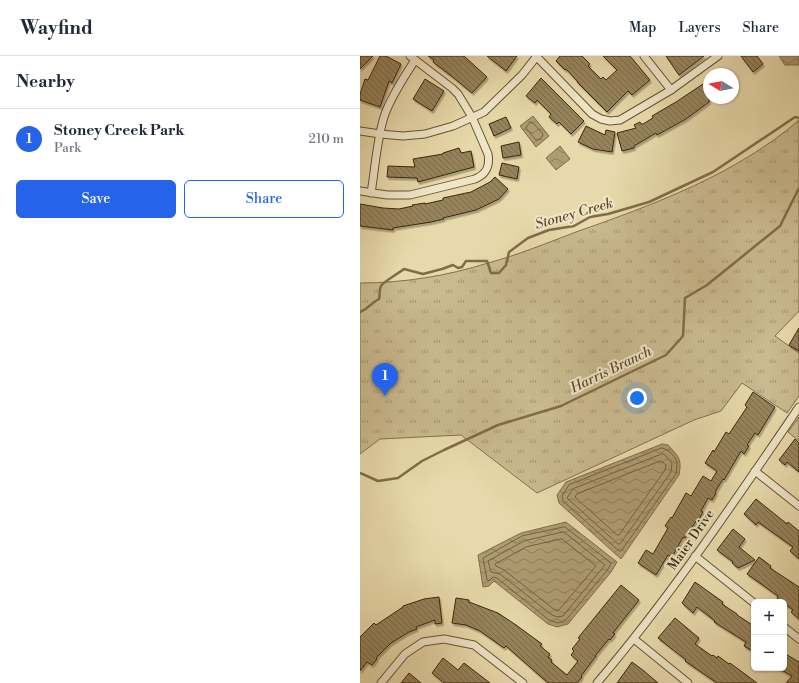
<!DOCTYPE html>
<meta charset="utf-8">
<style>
:root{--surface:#fff;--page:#f6f6f7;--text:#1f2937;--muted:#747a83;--line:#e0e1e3;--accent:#2563eb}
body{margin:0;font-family:"Libre Bodoni",serif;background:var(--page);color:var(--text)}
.controls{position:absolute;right:12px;bottom:12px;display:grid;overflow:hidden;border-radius:6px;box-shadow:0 1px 3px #0004}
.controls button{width:36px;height:36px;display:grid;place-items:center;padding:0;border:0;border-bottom:1px solid var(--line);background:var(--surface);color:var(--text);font:20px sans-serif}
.compass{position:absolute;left:343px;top:12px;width:36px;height:36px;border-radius:50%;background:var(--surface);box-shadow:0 1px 3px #0004;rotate:280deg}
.you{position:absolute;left:277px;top:342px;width:14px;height:14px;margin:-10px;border:3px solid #fff;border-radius:50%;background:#1a73e8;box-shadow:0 0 0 6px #1a73e833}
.badge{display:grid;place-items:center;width:26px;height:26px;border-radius:50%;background:var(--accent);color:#fff;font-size:13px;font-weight:700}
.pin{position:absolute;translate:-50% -33px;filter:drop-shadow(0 1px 2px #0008)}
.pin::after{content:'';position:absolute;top:21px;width:14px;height:12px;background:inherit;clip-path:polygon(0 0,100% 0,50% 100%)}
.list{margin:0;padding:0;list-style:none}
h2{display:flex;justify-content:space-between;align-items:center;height:52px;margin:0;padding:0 16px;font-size:17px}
h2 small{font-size:13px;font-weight:400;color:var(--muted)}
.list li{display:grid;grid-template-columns:26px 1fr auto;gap:12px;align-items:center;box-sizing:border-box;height:60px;padding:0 16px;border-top:1px solid var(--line)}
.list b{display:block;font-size:15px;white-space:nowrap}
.list p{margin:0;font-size:13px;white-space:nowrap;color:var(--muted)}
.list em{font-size:13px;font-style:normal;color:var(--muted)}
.actions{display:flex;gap:8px;padding:12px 16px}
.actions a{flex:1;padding:9px 0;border:1px solid var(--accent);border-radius:6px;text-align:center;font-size:14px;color:var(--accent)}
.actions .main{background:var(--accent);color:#fff}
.map{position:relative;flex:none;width:439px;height:627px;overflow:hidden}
header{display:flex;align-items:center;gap:24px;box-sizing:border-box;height:56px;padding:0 20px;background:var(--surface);border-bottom:1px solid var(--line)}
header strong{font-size:19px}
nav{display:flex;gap:22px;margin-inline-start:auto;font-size:14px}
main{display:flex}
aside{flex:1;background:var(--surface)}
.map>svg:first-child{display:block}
.park{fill:url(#park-tufts);stroke:#84704b}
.water{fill:url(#water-waves);stroke:#816c48}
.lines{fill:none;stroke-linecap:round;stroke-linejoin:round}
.shore{stroke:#76603d;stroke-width:1}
.stream{stroke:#816c48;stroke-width:2.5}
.building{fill:url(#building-back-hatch);stroke:#3e2507;filter:url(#shadow)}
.minor-casing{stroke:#685230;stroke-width:9}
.minor{stroke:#efe6c8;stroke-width:7}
.labels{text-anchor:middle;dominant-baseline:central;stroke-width:4;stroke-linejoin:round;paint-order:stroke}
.street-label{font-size:13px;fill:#3e2507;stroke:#efe6c8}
.water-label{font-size:14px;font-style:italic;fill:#604927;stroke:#efe6c8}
</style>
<header>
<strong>Wayfind</strong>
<nav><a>Map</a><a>Layers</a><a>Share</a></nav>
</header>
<main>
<aside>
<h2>Nearby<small></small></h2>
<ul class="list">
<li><span class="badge">1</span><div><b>Stoney Creek Park</b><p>Park</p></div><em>210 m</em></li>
</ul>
<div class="actions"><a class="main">Save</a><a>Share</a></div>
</aside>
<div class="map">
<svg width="439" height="627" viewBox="0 0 439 627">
<defs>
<pattern id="park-tufts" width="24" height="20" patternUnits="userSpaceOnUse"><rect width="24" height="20" fill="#caba8f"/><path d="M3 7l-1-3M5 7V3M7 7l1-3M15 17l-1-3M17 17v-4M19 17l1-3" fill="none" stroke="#a59773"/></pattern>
<pattern id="water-waves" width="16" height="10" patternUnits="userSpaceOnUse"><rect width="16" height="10" fill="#ae9c73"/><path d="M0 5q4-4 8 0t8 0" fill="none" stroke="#8f7f5c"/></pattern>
<pattern id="building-back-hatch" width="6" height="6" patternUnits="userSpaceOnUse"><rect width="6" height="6" fill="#96835c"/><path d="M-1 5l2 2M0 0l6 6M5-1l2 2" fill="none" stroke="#7c6b4a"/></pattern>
<filter id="shadow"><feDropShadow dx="1.5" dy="2.5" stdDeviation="0" flood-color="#0004"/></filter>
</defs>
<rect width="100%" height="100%" fill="#e7d9ab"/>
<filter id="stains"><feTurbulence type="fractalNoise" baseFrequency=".005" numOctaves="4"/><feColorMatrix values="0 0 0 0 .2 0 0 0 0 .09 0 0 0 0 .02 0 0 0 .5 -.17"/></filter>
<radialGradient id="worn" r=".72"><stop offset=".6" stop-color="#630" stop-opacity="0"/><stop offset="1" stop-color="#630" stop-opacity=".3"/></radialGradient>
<g class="park">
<path d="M439,64V255L415,280L439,297V340L427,357L382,327L361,355L334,364L177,437L101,379L20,383L0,398V227C43,227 87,220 128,207C158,199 187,187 216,176C293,149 377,118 439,64Z"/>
<polygon points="439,361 439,385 428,376"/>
</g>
<g class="water">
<polygon points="419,0 439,0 439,9 425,9"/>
<polygon points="173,60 189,80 176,91 160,70"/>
<polygon points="200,90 210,103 196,114 186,102"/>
<path d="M302,388L308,389C319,401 322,403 319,419L261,503L199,447L197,439L206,426Z"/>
<polygon points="206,466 257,506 251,516 208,568 197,571 188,568 134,525 129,530 123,531 118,499 161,477"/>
</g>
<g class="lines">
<g class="shore">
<polygon points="171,66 173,67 183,78 182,81 178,84 176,84 166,72 167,70"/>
<path d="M302,392C308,393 317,401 317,408C317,411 316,415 316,418L261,495H259L203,445L202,440L209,429Z"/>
<polygon points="302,398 304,398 312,407 311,416 260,488 258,488 207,442 213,433"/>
<polygon points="301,405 306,409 305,414 259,479 257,479 215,441 217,438"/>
<polygon points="205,471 251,507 248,513 206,564 198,567 189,564 137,522 133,521 129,525 127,524 123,502 162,480"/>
<polygon points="204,476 245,509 203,560 198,561 192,559 140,518 131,516 128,505 164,485"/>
<polygon points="202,483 236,510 198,555 195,554 144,514 136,510 135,508 166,491"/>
</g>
<g class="stream">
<path d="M0,256C8,253 11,247 19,243C20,240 19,234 21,230C23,226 39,217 44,213L63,218L82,213L93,209L98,212L102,211L106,205H127L131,217H139L146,209L149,196L168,182L189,174L214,170L230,161L248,158L289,146L353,116L435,61L439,62"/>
<polyline points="0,417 18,425 38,422 62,405 84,394 138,369 201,350 306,299 323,280 325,242 347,229 420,170 439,132"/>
</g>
</g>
<g class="building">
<polygon points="0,0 13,0 0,13"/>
<polygon points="20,0 26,0 41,8 32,27 29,25 20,51 0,44 0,38 5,23 8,24"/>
<polygon points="68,0 104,0 127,21 112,37 94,22 73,6 74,4"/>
<polygon points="127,0 157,0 146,15"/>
<polygon points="200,0 222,0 230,8 228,10 241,23 243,21 246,24 257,14 243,0 270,0 290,24 272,39 268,35 247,56 217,26 218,26 206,13 205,14 196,5"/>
<polygon points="306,0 344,0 319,19"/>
<polygon points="381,0 397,0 403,8 393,16"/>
<polygon points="181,22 224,65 211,78 199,66 197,68 189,61 191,58 177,44 175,47 166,40"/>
<polygon points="65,23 84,35 72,55 53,43"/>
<polygon points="349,24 349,46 326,63 297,79 296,77 274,90 274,92 262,95 257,77 276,72 274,69 280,66 281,68 283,68 293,62 292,60 316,46"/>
<polygon points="146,61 151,72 134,80 129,68"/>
<polygon points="226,70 245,79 246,74 255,76 252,96 233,93 218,86"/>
<polygon points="159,86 161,99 143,102 141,90"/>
<polygon points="99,92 101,97 111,95 114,111 58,126 57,122 27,121 28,110 55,111 53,103 83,98 83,97"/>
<polygon points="142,107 159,111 157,123 139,119"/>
<polygon points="135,121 148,133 139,143 116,154 83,162 84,163 71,166 33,172 33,174 0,170 0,148 23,152 39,153 53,150 52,149 65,147 65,148 83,144 83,142 111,136 130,126"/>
<polygon points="439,272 439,295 429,289"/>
<polygon points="393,336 415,351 398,379 395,377 387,389 389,390 384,398 381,395 364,424 363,423 355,436 356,437 352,444 348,442 341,455 343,456 339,463 338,462 325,482 323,481 312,501 308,499 296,519 278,507 286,494 293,498 308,472 305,470 311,461 312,462 326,437 331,440 343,420 351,425 357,415 345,407 353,394 354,396 366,376 369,378 387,351 385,349"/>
<polygon points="435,383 439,387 439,416 427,406 425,409 419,404"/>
<polygon points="396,443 427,468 428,466 439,475 439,503 430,495 433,491 398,466 396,469 384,458"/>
<polygon points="373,473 385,483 379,491 395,504 378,512 372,507 373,506 357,494"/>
<polygon points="399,501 411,510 410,512 439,531 439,563 431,556 433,554 417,542 418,540 387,518"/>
<polygon points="335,526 363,546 362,548 377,558 377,559 394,570 394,596 384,590 386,586 354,566 355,565 337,551 333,557 322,547"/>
<polygon points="261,529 279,544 253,577 255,578 250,584 249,583 235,600 236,600 221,620 222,621 217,627 188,627 146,590 144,592 120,575 106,569 92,567 96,542 109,544 109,546 138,557 156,569 182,588 180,590 190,598 188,601 192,604 191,606 207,619 218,605 211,599 214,595 212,593 220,583 218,582"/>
<polygon points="79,541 82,567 75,568 75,564 56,571 57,573 49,576 31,587 16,602 17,603 12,609 7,606 0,615 0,581 14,567 16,569 43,551 43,550 64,543"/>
<polygon points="315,562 339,582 335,588 352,600 353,599 357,602 358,600 369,608 370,607 397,627 357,627 325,605 326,604 298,582"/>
<polygon points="424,597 439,606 439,627 426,627 432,620 418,612 424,612"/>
<polygon points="83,602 98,614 104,607 130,627 84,627 72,617"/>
<polygon points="272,606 284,615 298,627 257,627"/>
<polygon points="49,617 61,627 41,627"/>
</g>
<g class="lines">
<defs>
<g id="minor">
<polyline points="176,0 232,58 241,63 250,65 260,64 311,34 358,0"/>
<polyline points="284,0 311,34"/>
<polyline points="0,75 20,78 43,80 65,78 93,70 124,56 162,19 177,0"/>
<path d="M0,135L27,139H50L115,123C127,118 130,110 128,98L112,61L98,38L92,32L50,0"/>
<path d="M11,137C15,114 17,80 25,58C32,39 44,21 55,4"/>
<polyline points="395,415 439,450"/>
<polyline points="335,500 394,547"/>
<polyline points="424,571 439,583"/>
<polyline points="274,583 328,627"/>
<polyline points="21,627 45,598 63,586 84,583 114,589 163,627"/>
<path d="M237,627C311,540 375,445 439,351"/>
</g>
</defs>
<use href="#minor" class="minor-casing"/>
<use href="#minor" class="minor"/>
</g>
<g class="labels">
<g class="street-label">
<text transform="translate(331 484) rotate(-55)">Maier Drive</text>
</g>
<g class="water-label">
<text transform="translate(214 158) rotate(-16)">Stoney Creek</text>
<text transform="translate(251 314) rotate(-26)">Harris Branch</text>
</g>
</g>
<rect width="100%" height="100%" filter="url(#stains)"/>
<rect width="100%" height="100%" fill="url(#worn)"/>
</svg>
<div class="controls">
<button>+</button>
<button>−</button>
</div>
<svg class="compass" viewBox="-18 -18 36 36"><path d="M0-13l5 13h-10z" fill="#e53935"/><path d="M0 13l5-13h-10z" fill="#747a83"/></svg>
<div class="you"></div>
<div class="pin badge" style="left:25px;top:340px">1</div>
</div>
</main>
